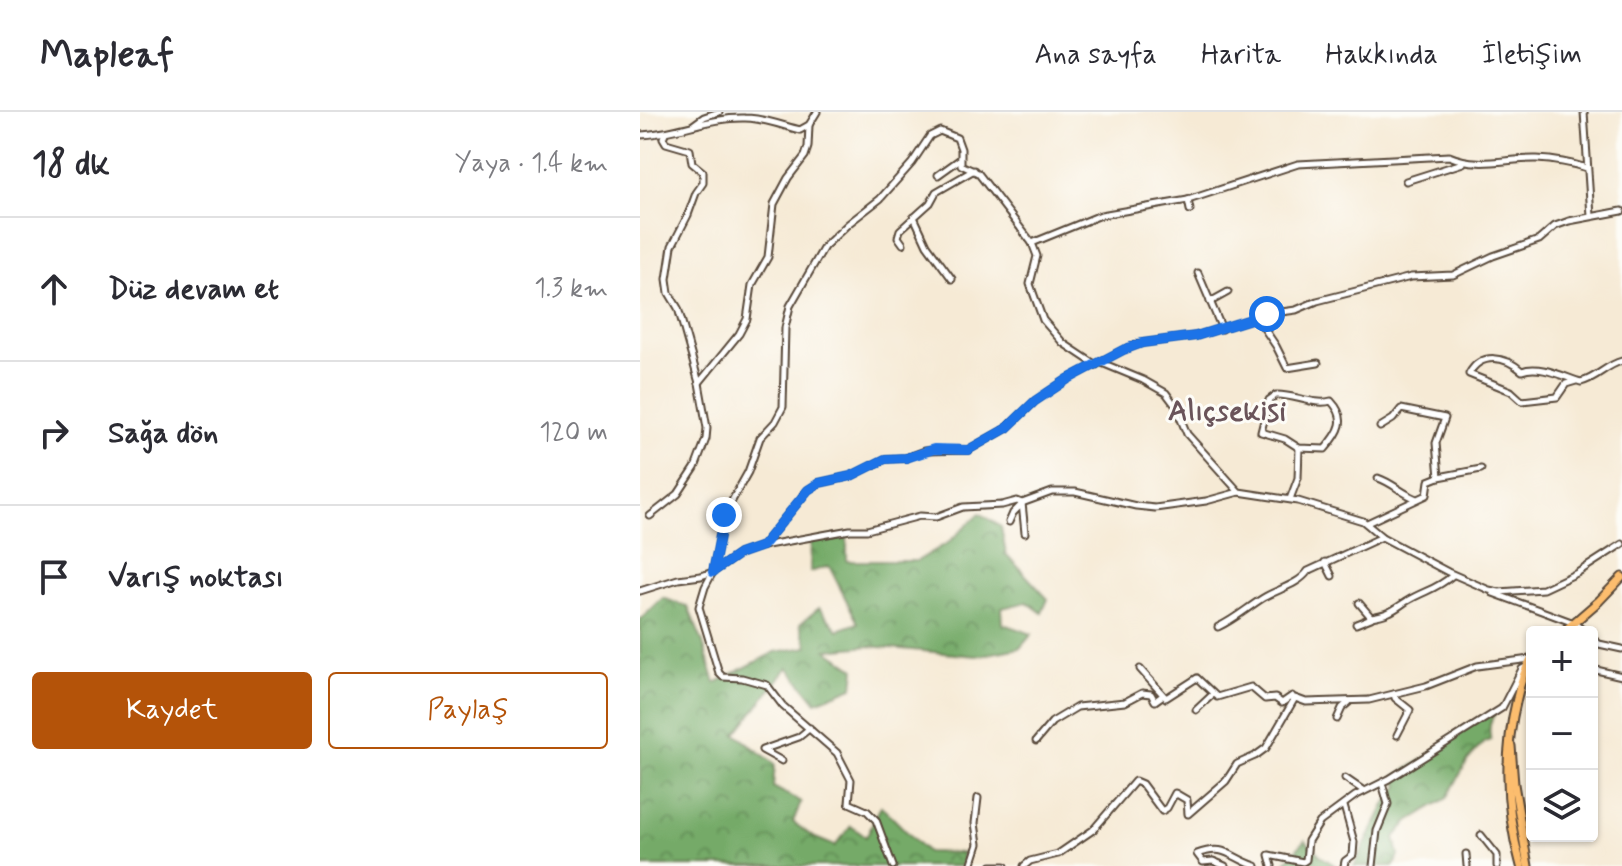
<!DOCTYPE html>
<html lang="tr">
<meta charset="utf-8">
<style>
:root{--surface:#fff;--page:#f7f7f7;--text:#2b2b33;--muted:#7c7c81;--line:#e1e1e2;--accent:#b45309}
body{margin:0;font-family:Mynerve,sans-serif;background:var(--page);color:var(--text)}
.controls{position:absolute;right:24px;bottom:24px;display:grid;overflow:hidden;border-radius:8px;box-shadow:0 2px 6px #0004}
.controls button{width:72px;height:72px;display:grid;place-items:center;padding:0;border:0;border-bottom:2px solid var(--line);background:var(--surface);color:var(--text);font:40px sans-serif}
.stop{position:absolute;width:24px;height:24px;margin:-18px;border:6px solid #1a73e8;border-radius:50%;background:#fff}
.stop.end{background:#1a73e8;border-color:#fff;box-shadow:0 2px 8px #0008}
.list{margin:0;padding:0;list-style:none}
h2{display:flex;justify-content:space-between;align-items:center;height:104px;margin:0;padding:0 32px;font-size:34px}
h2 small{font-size:26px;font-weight:400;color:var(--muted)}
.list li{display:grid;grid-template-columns:52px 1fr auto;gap:24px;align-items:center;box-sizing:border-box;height:144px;padding:0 32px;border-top:2px solid var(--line)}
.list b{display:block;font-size:30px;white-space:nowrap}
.list em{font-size:26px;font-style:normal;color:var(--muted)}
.actions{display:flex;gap:16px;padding:24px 32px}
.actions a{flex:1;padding:18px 0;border:2px solid var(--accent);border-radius:8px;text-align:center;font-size:28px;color:var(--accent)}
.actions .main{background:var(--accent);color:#fff}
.icon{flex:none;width:44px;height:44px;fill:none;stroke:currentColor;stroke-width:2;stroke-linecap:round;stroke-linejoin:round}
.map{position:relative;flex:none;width:982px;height:754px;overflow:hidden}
header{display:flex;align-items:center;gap:48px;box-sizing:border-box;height:112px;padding:0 40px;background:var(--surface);border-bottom:2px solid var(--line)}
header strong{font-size:38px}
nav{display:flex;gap:44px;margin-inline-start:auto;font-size:28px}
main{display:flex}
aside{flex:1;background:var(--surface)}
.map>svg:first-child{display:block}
.forest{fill:url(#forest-crowns);stroke:#586a42;stroke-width:2}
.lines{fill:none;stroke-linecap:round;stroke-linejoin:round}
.minor-casing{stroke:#574739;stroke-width:9}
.major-casing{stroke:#574739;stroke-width:11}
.minor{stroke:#fff;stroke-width:5}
.major{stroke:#fcbd6e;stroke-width:7}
.route{stroke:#1a73e8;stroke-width:10}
.labels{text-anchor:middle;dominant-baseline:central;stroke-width:6;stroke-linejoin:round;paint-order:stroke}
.neighbourhood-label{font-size:30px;font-weight:bold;fill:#6a545a;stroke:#fdfcf7}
</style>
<header>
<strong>Mapleaf</strong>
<nav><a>Ana sayfa</a><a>Harita</a><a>Hakkında</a><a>İletişim</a></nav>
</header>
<main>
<aside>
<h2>18 dk<small>Yaya · 1.4 km</small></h2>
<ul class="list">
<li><svg class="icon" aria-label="ahead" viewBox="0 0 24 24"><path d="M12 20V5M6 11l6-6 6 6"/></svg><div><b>Düz devam et</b></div><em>1.3 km</em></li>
<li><svg class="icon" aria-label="right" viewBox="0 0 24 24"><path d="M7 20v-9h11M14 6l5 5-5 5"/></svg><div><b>Sağa dön</b></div><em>120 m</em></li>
<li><svg class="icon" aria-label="arrive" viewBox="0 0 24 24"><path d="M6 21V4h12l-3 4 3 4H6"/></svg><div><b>Varış noktası</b></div></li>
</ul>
<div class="actions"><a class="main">Kaydet</a><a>Paylaş</a></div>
</aside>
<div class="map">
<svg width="982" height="754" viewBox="0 0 982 754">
<defs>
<pattern id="forest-crowns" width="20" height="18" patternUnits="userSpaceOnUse" patternTransform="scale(2)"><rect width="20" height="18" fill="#74aa67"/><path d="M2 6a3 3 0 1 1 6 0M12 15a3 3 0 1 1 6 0" fill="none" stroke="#608b54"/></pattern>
</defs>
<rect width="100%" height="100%" fill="#fdfcf7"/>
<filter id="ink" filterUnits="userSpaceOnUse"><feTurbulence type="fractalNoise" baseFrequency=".0125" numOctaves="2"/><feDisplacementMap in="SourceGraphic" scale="16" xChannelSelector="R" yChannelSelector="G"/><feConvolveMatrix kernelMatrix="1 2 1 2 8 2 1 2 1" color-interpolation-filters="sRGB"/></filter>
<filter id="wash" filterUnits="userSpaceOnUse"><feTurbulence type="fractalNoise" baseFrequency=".006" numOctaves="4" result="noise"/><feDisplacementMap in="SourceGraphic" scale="32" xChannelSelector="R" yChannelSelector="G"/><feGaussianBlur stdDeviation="1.8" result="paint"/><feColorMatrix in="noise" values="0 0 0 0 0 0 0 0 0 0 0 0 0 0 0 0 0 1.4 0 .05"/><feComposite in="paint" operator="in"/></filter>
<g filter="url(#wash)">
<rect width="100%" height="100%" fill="#f6ead5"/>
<g class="forest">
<polygon points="340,401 361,415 366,442 408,487 402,501 387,490 362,496 363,512 392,522 380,536 336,544 229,534 187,538 215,557 213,575 176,590 148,555 96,622 135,652 133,675 161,690 153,710 173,725 195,734 211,714 226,725 241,694 287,740 323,741 321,754 0,754 0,508 23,486 48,495 62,528 75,571 135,540 168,535 160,512 179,496 198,518 218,511 189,454 170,460 171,428 207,422 207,449 277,449 309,430"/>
<path d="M855,601C850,609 848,619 851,628L844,630L828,648L807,686L769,709L755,725L759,744L754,754H714L745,693L759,674L754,665L785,646L826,614Z"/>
<polygon points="665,728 682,745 696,754 642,754"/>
</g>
</g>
<g filter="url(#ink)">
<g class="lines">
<defs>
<g id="minor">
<polyline points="944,0 951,104"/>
<polyline points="53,13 64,5 79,0"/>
<path d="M0,23C36,22 69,5 105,6C124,6 143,14 160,18L169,13L177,0"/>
<polyline points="298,63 319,48"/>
<polyline points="766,69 823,51"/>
<polyline points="548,88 550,98"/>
<polyline points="274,105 287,133 312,167"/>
<path d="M392,131L461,103L548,88L658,52L809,44C839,57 867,46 897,47C915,48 931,51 947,56"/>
<polyline points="263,132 258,125 260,118 290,91 296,80 334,58"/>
<polyline points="558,161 582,217"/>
<polyline points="570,190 588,180"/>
<polyline points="617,206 636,234 647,256 678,251"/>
<polyline points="462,251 503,268 526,281 535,293 547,322 599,380 658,389 723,409 742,425 808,460 849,478 859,480 903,477 937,461 982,432"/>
<path d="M936,269L926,272L917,285L882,289L871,279L829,262C841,240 865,244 882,259C899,252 924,265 941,270C957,266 966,253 982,249"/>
<polyline points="59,271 99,222 107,207 112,173 128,145 134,92 148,66 165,44 168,35 169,13"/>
<path d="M636,283C653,282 675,294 691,289C708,307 700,320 685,337L659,336L645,327L621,320L629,288Z"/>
<polyline points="799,365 841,357"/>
<path d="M738,366C753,371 761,381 777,387"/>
<polyline points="650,387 658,366 659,336"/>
<polyline points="10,404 38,382 55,356 66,327 67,316 59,271 38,196 29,181 27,167 32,134 48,103 56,81 63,71 63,60 52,51 50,38 26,31 23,26 25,21"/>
<polyline points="369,410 373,401 382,392"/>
<polyline points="727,411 787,383 789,369 799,365 796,331 805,306 761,297 753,307 740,315"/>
<polyline points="385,421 382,391 412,380 435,380 496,394 515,396 566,389 599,380"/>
<polyline points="122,434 210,418 227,418 280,404 296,405 323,395 362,393 377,389 382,391"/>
<polyline points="685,450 692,464"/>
<polyline points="0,479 38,467 61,464 73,460 99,442 122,434 168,378 179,371 211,364 245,347 266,346 284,339 328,338 367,316 395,289 428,267 483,238 502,231 556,224 627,202 656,198 677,189 771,165 813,163 853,144 899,128 915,114 929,109 982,99"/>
<polyline points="853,481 934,511 945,520"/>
<path d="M719,491L731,505C750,502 753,498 767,489C785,478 796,478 813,463"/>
<polyline points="716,512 731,506"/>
<path d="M578,515C595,507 607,496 623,486C638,477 658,473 668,459L742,425"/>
<polyline points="952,526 959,532 982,537"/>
<polyline points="500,557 526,586 557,566 577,585 611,575 625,587 635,586 642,591 652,584"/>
<polyline points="952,557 982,564"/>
<polyline points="754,582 755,586 770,598 757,623"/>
<polyline points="556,598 572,583"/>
<polyline points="697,607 702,596 709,590"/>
<polyline points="396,629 412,610 437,595 485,590 502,581 511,582 515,589 522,584"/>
<polyline points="142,649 122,638 159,625 170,616"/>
<polyline points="705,666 724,679"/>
<polyline points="704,694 714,730 713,743 705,749 704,754"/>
<polyline points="841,723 857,743 857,754"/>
<polyline points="826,742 827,754"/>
<polyline points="253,754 236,708 227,699 209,691 211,668 197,641 143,594 127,573 102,566 83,565 79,561 59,495 65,475 73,460 84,403 108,360 120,326 135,310 143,295 145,216 150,194 184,135 208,112 240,87 272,51 290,24 300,19 317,26 321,37 321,53 338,61 392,131 397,144 390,172 403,208 423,231 456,253"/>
<polyline points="331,754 338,732 335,711 338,686"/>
<polyline points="352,754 365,754"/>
<polyline points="384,754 390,749 418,742 453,718 495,669 502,672 522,699 527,696 535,681 547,688 548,702 586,669 597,652 615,644 626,636 655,586 666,590 729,588 786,574 837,554 890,547"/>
<path d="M585,754L573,749L563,750L557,742C586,731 590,746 616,754"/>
<polyline points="632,754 629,743 663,750 666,748 668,729 680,710 715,684 749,667 862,596 882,557 886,555"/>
<polyline points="733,754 737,719 748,692 742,671"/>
</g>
<g id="major">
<polyline points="923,520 959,489 982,465"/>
<polyline points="871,634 874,672 888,754"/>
<path d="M881,754C865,697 863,643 877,586C880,572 884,558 892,545"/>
</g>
</defs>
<use href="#minor" class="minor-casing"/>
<use href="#major" class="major-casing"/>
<use href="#minor" class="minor"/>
<use href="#major" class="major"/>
</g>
</g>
<g class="lines" filter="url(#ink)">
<polyline class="route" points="84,403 73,460 99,442 122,434 168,378 179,371 211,364 245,347 266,346 294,337 328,338 367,316 395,289 428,267 483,238 502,231 556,224 627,202"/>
</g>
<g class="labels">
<g class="neighbourhood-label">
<text x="587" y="299">Alıçsekisi</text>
</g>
</g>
</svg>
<div class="controls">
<button>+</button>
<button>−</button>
<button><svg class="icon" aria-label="layers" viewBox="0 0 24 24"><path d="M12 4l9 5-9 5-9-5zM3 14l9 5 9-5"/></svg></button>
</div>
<div class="stop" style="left:627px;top:202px"></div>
<div class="stop end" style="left:84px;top:403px"></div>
</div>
</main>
